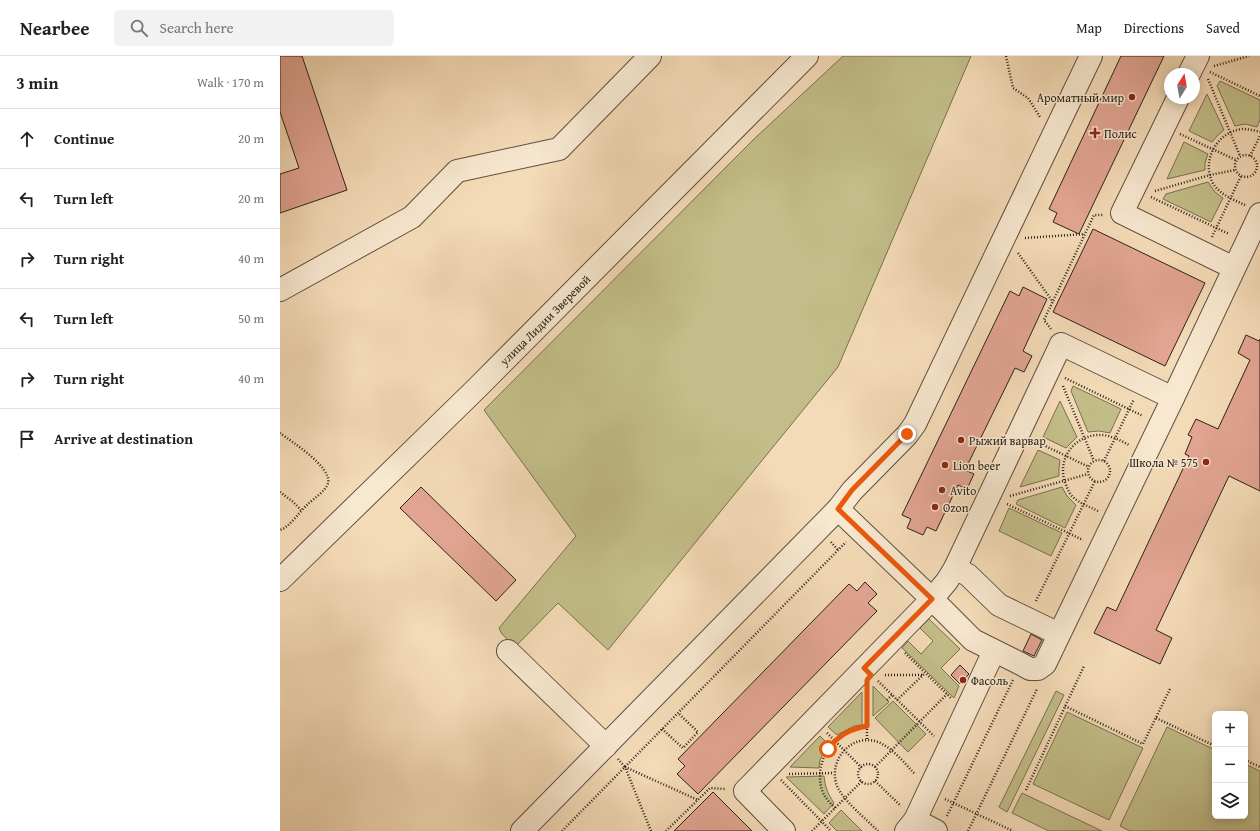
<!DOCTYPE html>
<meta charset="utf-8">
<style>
:root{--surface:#fff;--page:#f2f2f2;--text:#222;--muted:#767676;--line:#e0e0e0}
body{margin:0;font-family:"Gentium Book Plus",serif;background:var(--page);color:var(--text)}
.controls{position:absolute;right:12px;bottom:12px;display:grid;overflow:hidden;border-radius:6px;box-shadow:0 2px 10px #0003}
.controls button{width:36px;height:36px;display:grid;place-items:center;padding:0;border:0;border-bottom:1px solid var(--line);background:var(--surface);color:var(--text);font:20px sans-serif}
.compass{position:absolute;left:884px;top:12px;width:36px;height:36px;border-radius:50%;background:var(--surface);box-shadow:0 2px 10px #0003;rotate:11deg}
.stop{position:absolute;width:12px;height:12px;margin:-9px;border:3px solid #ea580c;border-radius:50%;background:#fff}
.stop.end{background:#ea580c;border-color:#fff;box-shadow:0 1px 4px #0008}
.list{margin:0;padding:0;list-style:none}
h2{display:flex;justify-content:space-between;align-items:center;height:52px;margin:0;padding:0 16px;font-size:17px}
h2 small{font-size:13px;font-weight:400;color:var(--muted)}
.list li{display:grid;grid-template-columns:26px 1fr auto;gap:12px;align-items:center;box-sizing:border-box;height:60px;padding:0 16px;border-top:1px solid var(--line)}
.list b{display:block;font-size:15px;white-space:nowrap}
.list em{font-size:13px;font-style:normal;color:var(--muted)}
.icon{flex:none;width:22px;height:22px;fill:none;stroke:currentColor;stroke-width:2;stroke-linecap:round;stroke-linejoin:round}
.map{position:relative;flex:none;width:980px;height:775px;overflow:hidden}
header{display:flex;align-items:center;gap:24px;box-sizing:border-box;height:56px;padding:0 20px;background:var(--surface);border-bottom:1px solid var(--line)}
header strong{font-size:19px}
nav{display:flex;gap:22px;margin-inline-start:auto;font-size:14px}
.search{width:280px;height:36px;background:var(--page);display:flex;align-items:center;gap:10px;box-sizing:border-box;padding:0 14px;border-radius:6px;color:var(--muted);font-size:15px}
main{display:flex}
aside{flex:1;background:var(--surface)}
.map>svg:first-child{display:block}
.green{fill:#c3be89;stroke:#787052}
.building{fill:#e2a593;stroke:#2c211a}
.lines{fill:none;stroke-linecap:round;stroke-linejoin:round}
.minor-casing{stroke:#5e5041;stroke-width:24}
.path{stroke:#2c211a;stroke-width:2.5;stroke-dasharray:1 2;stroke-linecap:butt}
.minor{stroke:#f8e8d0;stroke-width:22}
.route{stroke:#ea580c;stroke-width:5}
.poi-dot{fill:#8f2418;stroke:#f8e8d0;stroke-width:1.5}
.labels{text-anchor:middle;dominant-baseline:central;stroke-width:3;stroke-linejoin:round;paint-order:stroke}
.poi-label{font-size:12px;fill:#2c211a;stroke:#f8e8d0;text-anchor:start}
.street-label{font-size:12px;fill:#2c211a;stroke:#f8e8d0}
</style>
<header>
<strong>Nearbee</strong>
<div class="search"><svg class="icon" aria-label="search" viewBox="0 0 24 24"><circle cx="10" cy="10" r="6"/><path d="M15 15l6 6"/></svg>Search here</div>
<nav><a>Map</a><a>Directions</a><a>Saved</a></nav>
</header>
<main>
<aside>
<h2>3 min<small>Walk · 170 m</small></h2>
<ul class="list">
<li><svg class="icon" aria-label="ahead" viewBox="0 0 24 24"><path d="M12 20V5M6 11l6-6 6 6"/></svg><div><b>Continue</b></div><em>20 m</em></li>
<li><svg class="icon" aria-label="left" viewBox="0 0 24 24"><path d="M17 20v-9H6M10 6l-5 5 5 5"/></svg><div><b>Turn left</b></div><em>20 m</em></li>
<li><svg class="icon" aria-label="right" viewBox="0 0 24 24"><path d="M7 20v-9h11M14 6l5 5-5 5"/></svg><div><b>Turn right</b></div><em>40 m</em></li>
<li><svg class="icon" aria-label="left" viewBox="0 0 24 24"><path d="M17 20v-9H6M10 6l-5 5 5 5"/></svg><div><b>Turn left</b></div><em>50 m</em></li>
<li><svg class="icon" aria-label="right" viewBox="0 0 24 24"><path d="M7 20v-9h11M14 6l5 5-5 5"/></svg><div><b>Turn right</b></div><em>40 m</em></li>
<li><svg class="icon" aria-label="arrive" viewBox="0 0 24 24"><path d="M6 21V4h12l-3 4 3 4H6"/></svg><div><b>Arrive at destination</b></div></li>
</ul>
</aside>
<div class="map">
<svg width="980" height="775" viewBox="0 0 980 775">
<rect width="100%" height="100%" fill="#f4dbb7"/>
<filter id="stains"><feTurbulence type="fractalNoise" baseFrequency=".005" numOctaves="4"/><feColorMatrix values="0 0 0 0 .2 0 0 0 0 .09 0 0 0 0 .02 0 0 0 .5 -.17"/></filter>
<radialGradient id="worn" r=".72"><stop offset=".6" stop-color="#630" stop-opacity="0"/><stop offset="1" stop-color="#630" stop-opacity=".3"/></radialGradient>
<g class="green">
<polygon points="563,0 691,0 558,311 328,594 278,547 235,591 222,578 219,572 296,480 204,354 473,84"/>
<polygon points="940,25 980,44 980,64 977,71 965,68 955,70 937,30"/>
<polygon points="927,38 944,74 938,79 932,86 909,75"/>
<polygon points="904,86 928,98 925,107 925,114 887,123"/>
<polygon points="928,126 935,136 943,142 931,166 883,143 886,138"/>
<polygon points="793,330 841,353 830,377 819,375 808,376 791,335"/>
<polygon points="780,345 797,381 786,392 763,381"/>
<polygon points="758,394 780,404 779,412 779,420 740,431"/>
<polygon points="782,431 787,440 796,449 785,472 736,448 738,444"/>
<polygon points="729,452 782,477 771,500 719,475"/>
<polygon points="649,563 680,593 661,612 679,630 674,642 622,592 628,585 641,598 653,585 640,572"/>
<polygon points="593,630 609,646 593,660"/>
<polygon points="776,635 784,639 727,756 719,751"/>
<polygon points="582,636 582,669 574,670 557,679 548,671"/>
<polygon points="613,645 646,678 628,696 595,662"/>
<polygon points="787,656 863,692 829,764 753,728"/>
<polygon points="887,671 935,694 935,760 965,760 965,708 980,715 980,775 850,775 840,770"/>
<polygon points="540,680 548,688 540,704 539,712 510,711"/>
<path d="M544,720C545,731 548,738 554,747L544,758L506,721Z"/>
<polygon points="742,737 822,775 769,775 732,757"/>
<polygon points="561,754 582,775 557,775 549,767"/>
</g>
<g class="building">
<polygon points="0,0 22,0 67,134 0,157 0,118 19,112 0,56"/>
<polygon points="841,0 884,0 799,178 773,166 777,157 769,153"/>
<polygon points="813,173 925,227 885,310 773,256"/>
<polygon points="743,231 767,243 743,295 752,300 744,316 735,312 685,414 694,418 687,433 678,429 656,475 647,471 643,479 627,472 631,463 622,459 730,235 739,240"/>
<polygon points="966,279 979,285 980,283 980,435 949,420 876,574 892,582 880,608 814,577 827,551 836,555 909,400 905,398 912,381 908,379 916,363 938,373 970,304 958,297"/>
<polygon points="141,431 236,524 216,545 120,452"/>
<polygon points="585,526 597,538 588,547 597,555 418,738 397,718 405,710 398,703 569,528 577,535"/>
<polygon points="751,578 762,584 754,600 743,595"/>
<polygon points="680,609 689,618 680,628 671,619"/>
<polygon points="433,736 472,775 394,775"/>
</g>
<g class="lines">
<defs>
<g id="minor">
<polyline points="909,18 918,0"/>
<polyline points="898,42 842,157 954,212"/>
<polyline points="0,234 132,161 177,115 279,93 370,0"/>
<polyline points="558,453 652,543 693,584 741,608 750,613 758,613 765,608 893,342"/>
<polyline points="675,512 688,519 719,549 779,578"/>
<polyline points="0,524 196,333 527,0"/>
<polyline points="228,595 326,690"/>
<polyline points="635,764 714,595"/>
<polyline points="242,775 558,453 572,435 627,379 635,368 811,0"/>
<polyline points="504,775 465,735 652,543 667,525 675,512 781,288 893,342 980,158"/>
<polyline points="626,775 635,764 656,775"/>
</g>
</defs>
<use href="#minor" class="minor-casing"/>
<g class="path">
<polyline points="726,0 733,32 748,42 760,61"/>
<polyline points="934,10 969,0"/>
<polyline points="930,16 980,40"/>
<polyline points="928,23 960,100"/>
<polyline points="900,78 956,104"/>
<circle cx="966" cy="110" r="11"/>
<polyline points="970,100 980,80"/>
<polyline points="875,135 930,119 955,114"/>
<polyline points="871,141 949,178"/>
<path d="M965,149C954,144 941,139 934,129C920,107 936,76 962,73C968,73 974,74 980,76"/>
<polyline points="932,181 961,120"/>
<polyline points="745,182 805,178"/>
<polyline points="738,197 773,246"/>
<polyline points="771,273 764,264 814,159 824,159"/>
<polyline points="785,322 863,360"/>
<polyline points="783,330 814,405"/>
<path d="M0,377C12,386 52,411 48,427C46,435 33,443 27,449C19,456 10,471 0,474"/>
<polyline points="755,385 809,411"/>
<circle cx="819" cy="415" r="11"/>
<polyline points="824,405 854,343"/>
<polyline points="0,436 12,445 21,454"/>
<polyline points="730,440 808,418"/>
<polyline points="727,448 803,484"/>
<path d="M818,455C810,451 801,448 794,442C790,439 788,434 786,429C776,405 792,381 817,379C828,378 840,384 849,389"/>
<polyline points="551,486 558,494"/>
<polyline points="756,545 815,425"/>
<polyline points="625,597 671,642"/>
<polyline points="605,619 643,619"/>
<polyline points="598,625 654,680"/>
<polyline points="587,637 587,685"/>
<polyline points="607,644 612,639"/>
<polyline points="617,644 644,618"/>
<polyline points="785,650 863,688 890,633"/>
<polyline points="876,662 935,690"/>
<polyline points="382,673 403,692 418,676 398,657"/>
<polyline points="547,677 582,712"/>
<polyline points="338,703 345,711"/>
<polyline points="965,704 980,711"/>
<circle cx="588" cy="718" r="10"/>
<polyline points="595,711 667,638"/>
<polyline points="509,718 554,717"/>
<polyline points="501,724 551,775"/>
<polyline points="595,725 621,750"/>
<polyline points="746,734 804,610"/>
<polyline points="665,743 733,775"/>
<path d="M555,752C550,747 545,742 542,734C535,712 547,684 569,674C575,672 581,671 587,671"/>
<polyline points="667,760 733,624"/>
<polyline points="282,775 566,486"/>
<polyline points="371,775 345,711 418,744"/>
<polyline points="386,775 430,732 446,733"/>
<polyline points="532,775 582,725"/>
<path d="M598,775C586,763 565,746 558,732C546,707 570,676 598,686C613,692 624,707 635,718"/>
<polyline points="688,775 757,633"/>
</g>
<use href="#minor" class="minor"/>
</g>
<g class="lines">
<path class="route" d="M548,693C559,679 570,673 587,670V624L591,619L584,612L652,543L558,453L572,434L627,378"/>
</g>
<g class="poi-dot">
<circle cx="852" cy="41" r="4"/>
<path d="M813 71h4v4h4v4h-4v4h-4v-4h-4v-4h4z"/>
<circle cx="681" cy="384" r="4"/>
<circle cx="926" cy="406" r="4"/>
<circle cx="665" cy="409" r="4"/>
<circle cx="662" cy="434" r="4"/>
<circle cx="655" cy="451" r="4"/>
<circle cx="683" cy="624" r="4"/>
</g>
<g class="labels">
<g class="poi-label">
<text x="844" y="41" text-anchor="end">Ароматный мир</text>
<text x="824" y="77">Полис</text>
<text x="689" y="384">Рыжий варвар</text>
<text x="918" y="406" text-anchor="end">Школа № 575</text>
<text x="673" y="409">Lion beer</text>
<text x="670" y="434">Avito</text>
<text x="663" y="451">Ozon</text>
<text x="691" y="624">Фасоль</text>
</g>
<g class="street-label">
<text transform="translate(265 264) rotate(-45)">улица Лидии Зверевой</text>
</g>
</g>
<rect width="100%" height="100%" filter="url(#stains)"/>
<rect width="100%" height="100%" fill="url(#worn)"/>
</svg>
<div class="controls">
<button>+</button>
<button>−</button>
<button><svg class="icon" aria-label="layers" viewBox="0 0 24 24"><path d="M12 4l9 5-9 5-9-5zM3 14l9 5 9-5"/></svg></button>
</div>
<svg class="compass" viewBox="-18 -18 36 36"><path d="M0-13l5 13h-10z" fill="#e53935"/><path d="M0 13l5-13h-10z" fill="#767676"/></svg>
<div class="stop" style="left:548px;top:693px"></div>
<div class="stop end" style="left:627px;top:378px"></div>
</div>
</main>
